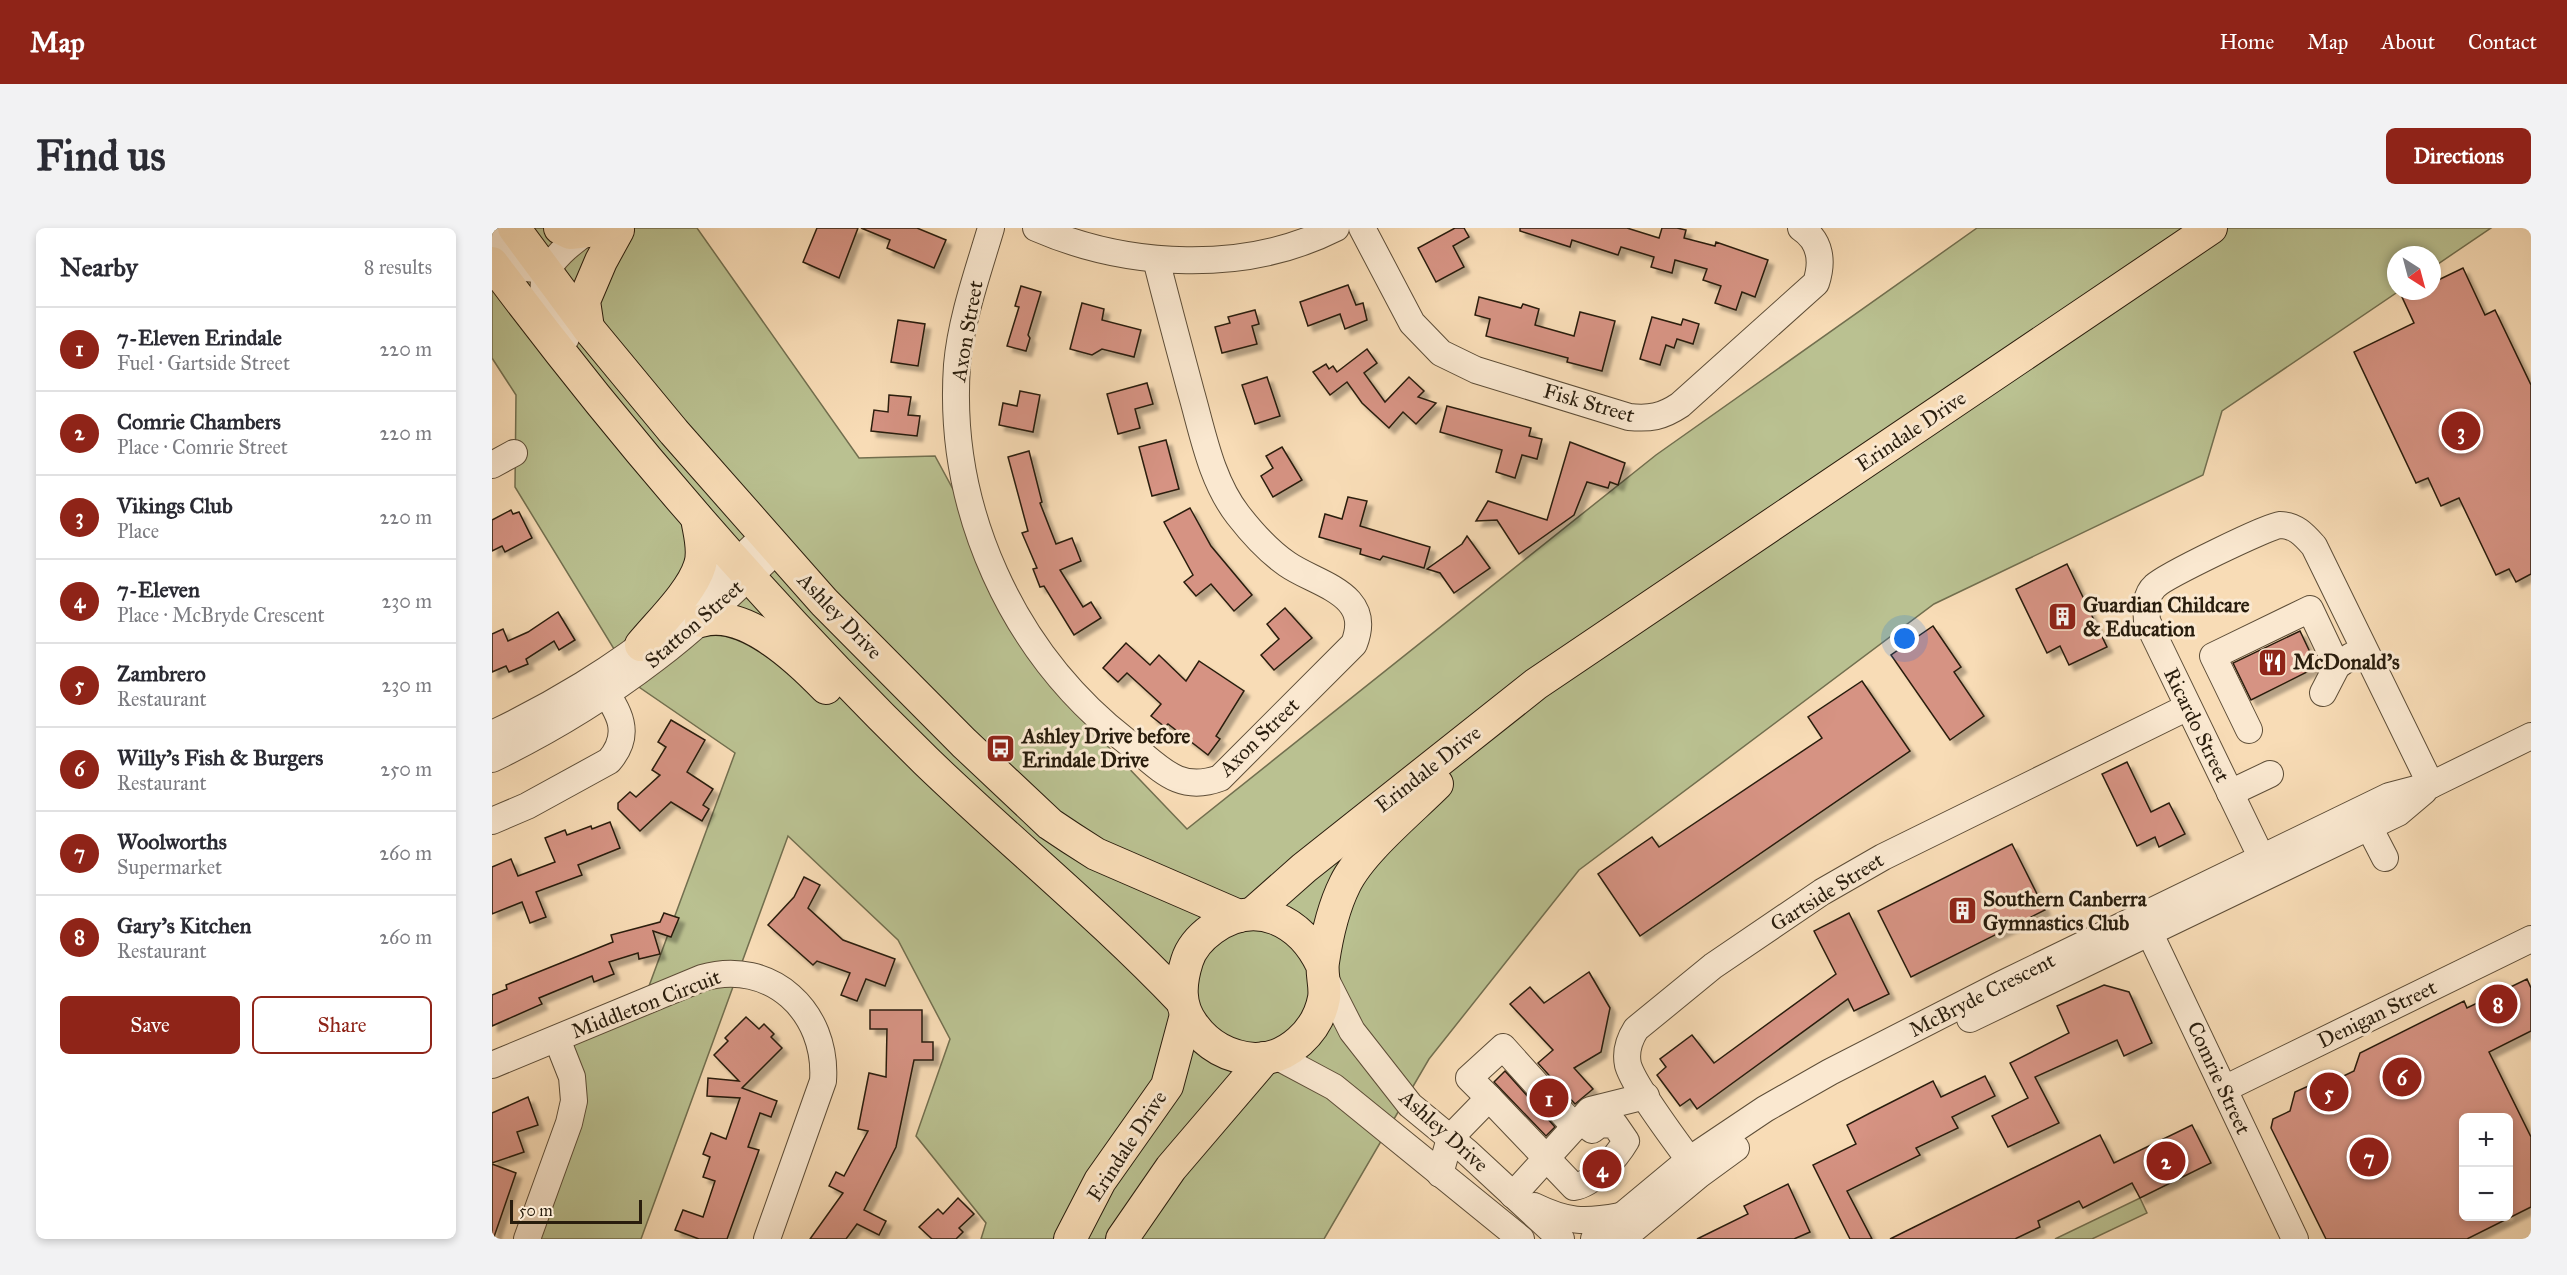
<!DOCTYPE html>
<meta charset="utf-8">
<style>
:root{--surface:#fff;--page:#f2f2f3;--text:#2b2b33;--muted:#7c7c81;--line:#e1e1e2;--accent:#8f2418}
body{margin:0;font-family:"IM FELL Great Primer",serif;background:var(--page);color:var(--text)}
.controls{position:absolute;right:18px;bottom:18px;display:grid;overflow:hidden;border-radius:9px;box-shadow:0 3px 9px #0003}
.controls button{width:54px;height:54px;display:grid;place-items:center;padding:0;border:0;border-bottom:2px solid var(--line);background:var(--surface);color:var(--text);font:30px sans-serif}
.compass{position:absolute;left:1895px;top:18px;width:54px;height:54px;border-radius:50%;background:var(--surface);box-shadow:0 3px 9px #0003;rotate:144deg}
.scale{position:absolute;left:18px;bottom:15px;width:132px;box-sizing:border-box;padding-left:6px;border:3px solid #291d0d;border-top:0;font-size:16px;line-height:21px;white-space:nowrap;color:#291d0d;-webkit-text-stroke:4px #fae8d0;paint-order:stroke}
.you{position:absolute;left:1413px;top:411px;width:21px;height:21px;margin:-15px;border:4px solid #fff;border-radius:50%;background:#1a73e8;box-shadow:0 0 0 9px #1a73e833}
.badge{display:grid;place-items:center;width:39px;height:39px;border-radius:50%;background:var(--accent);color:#fff;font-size:20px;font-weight:700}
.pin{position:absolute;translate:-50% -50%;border:3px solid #fff;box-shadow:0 2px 6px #0006}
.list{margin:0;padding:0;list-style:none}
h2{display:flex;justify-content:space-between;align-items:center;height:78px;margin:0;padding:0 24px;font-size:26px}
h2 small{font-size:20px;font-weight:400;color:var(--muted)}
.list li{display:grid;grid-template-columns:39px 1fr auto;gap:18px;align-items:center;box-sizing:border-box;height:84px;padding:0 24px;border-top:2px solid var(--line)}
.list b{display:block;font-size:22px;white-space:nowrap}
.list p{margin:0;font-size:20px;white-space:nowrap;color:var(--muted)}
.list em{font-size:20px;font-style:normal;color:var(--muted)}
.actions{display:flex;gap:12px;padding:18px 24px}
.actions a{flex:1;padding:14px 0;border:2px solid var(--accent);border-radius:9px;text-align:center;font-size:21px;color:var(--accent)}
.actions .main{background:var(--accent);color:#fff}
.map{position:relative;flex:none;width:2039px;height:1011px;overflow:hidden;border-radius:9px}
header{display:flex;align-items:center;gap:36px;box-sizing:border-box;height:84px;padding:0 30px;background:var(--accent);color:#fff}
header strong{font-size:28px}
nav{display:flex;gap:33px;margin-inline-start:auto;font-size:21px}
.intro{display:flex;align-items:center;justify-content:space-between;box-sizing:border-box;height:144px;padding:0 36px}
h1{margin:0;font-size:42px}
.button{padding:15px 27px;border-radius:9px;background:var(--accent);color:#fff;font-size:21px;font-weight:700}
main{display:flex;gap:36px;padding:0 36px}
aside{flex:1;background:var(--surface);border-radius:9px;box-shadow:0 3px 9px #0003}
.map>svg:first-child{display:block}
.green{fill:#bac191;stroke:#726f4f;stroke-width:1.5}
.building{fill:#d69383;stroke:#291d0d;stroke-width:1.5;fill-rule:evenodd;filter:url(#shadow)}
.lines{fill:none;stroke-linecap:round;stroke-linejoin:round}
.minor-casing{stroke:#5d4d37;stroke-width:28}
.major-casing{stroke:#291d0d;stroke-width:34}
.minor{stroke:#fae8d0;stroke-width:26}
.major{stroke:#f8dcb6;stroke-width:32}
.labels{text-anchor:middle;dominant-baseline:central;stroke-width:6;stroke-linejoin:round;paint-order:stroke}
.street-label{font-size:21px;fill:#291d0d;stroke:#fae8d0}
.poi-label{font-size:21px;font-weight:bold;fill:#291d0d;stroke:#fae8d0;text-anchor:start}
</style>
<header>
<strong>Map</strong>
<nav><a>Home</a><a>Map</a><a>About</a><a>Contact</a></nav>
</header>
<div class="intro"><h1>Find us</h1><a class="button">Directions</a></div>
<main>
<aside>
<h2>Nearby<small>8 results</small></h2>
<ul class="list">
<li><span class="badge">1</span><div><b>7-Eleven Erindale</b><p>Fuel · Gartside Street</p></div><em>220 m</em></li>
<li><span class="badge">2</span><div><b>Comrie Chambers</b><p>Place · Comrie Street</p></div><em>220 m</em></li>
<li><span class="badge">3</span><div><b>Vikings Club</b><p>Place</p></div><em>220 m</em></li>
<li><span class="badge">4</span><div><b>7-Eleven</b><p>Place · McBryde Crescent</p></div><em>230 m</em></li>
<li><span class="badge">5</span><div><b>Zambrero</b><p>Restaurant</p></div><em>230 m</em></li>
<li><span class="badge">6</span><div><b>Willy's Fish &amp; Burgers</b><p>Restaurant</p></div><em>250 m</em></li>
<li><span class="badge">7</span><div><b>Woolworths</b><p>Supermarket</p></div><em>260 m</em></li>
<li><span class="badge">8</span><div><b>Gary's Kitchen</b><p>Restaurant</p></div><em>260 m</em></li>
</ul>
<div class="actions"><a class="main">Save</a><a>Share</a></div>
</aside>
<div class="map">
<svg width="2039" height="1011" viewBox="0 0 2039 1011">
<defs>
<filter id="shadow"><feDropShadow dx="5.5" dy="5.5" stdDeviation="1.5" flood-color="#0004"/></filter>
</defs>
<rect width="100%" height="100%" fill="#f8dcb6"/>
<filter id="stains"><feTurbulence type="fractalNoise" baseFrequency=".00333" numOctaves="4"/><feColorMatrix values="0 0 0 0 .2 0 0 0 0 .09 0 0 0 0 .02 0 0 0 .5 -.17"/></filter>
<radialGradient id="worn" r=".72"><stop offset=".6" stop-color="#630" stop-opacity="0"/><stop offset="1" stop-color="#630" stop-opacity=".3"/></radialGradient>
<g class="green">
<polygon points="0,0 205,0 367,230 443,228 580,481 695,601 1164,227 1485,0 1999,0 1940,40 1940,27 1904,27 1904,63 1907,63 1730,183 1711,247 1442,376 1087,642 937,831 832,1011 489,1011 494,995 424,908 458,811 406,712 296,608 149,1011 43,1011 89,867 80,813 157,758 243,525 144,457 23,259 24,167 0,130"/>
<polygon points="1648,970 1655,985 1600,1011 1563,1011"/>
</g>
<g class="building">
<polygon points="325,0 366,0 347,50 311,34"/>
<polygon points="369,0 425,0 454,12 442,40 395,20 398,12"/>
<polygon points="963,0 972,0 977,9 961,18 972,39 944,54 926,20"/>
<polygon points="1028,0 1135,0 1167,10 1170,0 1185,0 1194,2 1192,10 1223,18 1224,14 1276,32 1263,69 1250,64 1244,82 1223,75 1229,58 1211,52 1215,41 1183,32 1180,45 1159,39 1162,29 1129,19 1126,27 1080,12 1078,19 1028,3"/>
<polygon points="1971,40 1993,87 2003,82 2039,157 2039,346 2024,354 2017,341 2004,347 1967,270 1949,278 1936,250 1924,255 1862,124 1922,95 1910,69 1922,63 1940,63 1940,55"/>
<polygon points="856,57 864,77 871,75 875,92 853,101 848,86 816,98 808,74"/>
<polygon points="529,58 549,64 536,107 538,110 534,123 515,118 527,79 523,78"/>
<polygon points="987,69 1029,80 1031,76 1047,81 1043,97 1082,108 1088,84 1123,93 1110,143 1075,134 1076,130 994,108 998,91 983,87"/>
<polygon points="590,75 612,81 610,92 649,102 642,129 610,121 600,127 578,121"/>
<polygon points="763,82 767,96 760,98 765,116 730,125 723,99 738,95 736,89"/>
<polygon points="1160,89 1189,97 1191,91 1207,96 1201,116 1185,111 1182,120 1174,117 1168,137 1148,131"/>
<polygon points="406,92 433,96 426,138 399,134"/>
<polygon points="875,121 885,135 872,145 893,174 917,149 932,163 926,169 944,175 924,196 911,184 897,200 870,175 855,154 838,167 821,144 834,136 837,141 841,138 845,144"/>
<polygon points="775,149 788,188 763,196 750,157"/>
<polygon points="655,155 661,176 643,181 648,200 626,206 615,166"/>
<polygon points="528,163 548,167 541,204 507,197 511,175 525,178"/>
<polygon points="397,167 419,169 416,187 428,188 425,208 379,203 382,182 396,184"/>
<polygon points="955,178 1039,200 1037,208 1050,211 1045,231 1030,227 1023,250 1004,244 1010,222 948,204"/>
<polygon points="674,212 687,261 660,268 647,219"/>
<polygon points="1078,214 1133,235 1126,257 1118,254 1116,260 1095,254 1082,287 1027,326 1005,292 984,293 996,273 1055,292"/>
<polygon points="790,219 810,252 781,269 769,248 781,240 774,228"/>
<polygon points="537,223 550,274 548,275 564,316 580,310 589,333 568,342 591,379 599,374 609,390 582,407 552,358 548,359 541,341 545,340 530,305 536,303 516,229"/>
<polygon points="856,269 875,273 868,298 938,319 932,340 891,328 888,332 868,326 869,321 827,309 833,286 850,291"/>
<polygon points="698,280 719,318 760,367 742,383 719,356 704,368 692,354 701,347 672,294"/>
<polygon points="19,282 21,286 27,284 40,310 13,324 10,318 0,323 0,292"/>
<polygon points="975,308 998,340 962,365 948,345 935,341 970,316"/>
<polygon points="1575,336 1615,419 1577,437 1568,418 1555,425 1524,361"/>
<polygon points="793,380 820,410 782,442 769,427 787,411 775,396"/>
<polygon points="66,384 83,412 67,422 62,413 34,431 36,436 17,444 14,438 0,444 0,406 11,401 16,413 36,404"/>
<polygon points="1441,398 1469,439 1462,444 1492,488 1458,512 1399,427"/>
<polygon points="1808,403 1825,439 1759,472 1741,435"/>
<polygon points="634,415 658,437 667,427 694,453 707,433 752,463 724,508 728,511 716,527 676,496 673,499 659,488 669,476 635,445 626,454 611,440"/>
<polygon points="1370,453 1418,523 1148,708 1106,646 1160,609 1167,619 1330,510 1316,489"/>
<polygon points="179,492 213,512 195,544 221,561 211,577 217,581 210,593 179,574 148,603 126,581 126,575 138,564 144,569 168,547 160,542 174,519 166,514"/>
<polygon points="1635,534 1659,584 1677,575 1693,606 1667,619 1663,609 1645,618 1610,546"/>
<polygon points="118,594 128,620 86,637 90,647 44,664 54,689 38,695 30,674 0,686 0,639 19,631 26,648 63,634 53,610 73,602 75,607 99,598 100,601"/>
<polygon points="1520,616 1553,682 1419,749 1386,683"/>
<polygon points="312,649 328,657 316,680 351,712 403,731 393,758 374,751 365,773 349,767 358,745 325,733 321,737 276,697 302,669"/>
<polygon points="172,685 187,690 179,709 161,703 168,726 147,731 146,725 117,734 122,746 102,754 100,748 47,770 50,776 0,798 0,767 15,761 14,757 121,714 119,707 168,694"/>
<polygon points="1357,685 1397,766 1362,783 1356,771 1205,881 1198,871 1188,878 1165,847 1174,839 1168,831 1200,807 1222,835 1344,746 1322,703"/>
<polygon points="1097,744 1118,780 1109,824 1082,840 1101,861 1083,876 1046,835 1061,822 1018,776 1038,759 1052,775"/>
<path d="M2035,751L2039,760V803L1997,824L2039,909V979L1975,1011H1834L1779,900L1781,891L1798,883L1803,864L1823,855L1831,858L1862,843L1868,825L1972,773L1975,780ZM1971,890H2016V988H1971Z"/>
<polygon points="1612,757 1637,764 1660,815 1632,828 1625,812 1543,849 1567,895 1516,919 1500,888 1536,870 1518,835 1577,805 1565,778"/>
<polygon points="378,782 430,782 430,814 441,814 441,832 422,832 404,919 372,982 394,993 387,1007 365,996 354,1011 318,1011 351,965 337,958 344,944 352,948 376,903 366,901 377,845 394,849 395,801 378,801"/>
<polygon points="254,789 267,801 272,796 282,806 279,809 290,820 250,860 285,873 279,889 268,885 256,919 267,922 235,1011 207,1011 183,1002 191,982 211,989 223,953 211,949 218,929 211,926 219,905 234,911 248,870 215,868 216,850 247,853 222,827 236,813 233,810"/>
<polygon points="1013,843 1063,899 1054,908 1002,854"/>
<polygon points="1493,848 1503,868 1460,889 1466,900 1424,920 1428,927 1355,963 1380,1011 1358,1011 1321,937 1364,916 1355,897 1380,884 1441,853 1449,869"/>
<polygon points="36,869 46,897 25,904 32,924 0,935 0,885"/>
<polygon points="1700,897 1719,935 1648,970 1640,955 1591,980 1587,973 1546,993 1548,999 1523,1011 1398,1011 1608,907 1622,935"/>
<polygon points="0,936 24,945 2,1009 0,1008"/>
<polygon points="1296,956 1318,1004 1302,1011 1205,1011 1256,986 1252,978"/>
<polygon points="466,970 482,986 467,1000 471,1004 464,1011 440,1011 427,999 446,981 451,986"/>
</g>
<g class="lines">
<defs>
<g id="minor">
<path d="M499,0C486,44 469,91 465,137C455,281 520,424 634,513C667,538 685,566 728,550L862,416C882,365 825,357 795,336C776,323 760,305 746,287C719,252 711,206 699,164C687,119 675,75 664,31"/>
<path d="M544,0C636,40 753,46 844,0"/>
<path d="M870,0L920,95L949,125L984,142L1137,189C1158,191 1170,189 1188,177L1324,55C1331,34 1329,13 1309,0"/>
<polyline points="0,4 33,40 56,42"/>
<path d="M74,110C34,57 50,35 100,0"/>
<polyline points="0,237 22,225"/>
<polyline points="1831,465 1845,438 1859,428"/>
<polyline points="1757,502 1721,428 1818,381 1845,438"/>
<path d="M0,506C59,478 125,439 175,397C209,369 241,338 273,307"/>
<path d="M0,531C58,503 112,470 163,431C207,398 246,359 286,321"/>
<polyline points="1738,565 1778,546"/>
<path d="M0,593L35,578L117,533C143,503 124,480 106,453"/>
<polyline points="1877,599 1893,630"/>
<path d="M1777,645L1655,393C1654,380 1653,367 1663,358C1673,348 1776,298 1788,297C1804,297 1813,308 1822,318L1939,557"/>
<polyline points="1651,691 1803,1011"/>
<polyline points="833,750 860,803 918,877 975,924 1069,1011"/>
<polyline points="1478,791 1906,585 1932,563"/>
<polyline points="784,828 842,859 1029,1011"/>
<path d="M0,837L210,750C279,730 336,784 331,853L275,1011"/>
<polyline points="1732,861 2039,711"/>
<polyline points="997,870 977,850 1011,819 1083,899"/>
<path d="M1206,944C1189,920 1143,861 1136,837C1133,823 1137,812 1144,801L1221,738L1330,664L1391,629L1696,479"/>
<path d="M948,946L958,910L997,870L1082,959C1101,956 1124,930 1134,913L1123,897L1108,896L1100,902L1089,892"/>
<polyline points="1021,967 1098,882 1154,868"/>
<path d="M1042,978C1075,994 1092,995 1128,988"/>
<polyline points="35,1011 77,895 82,873 80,849 65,811"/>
<polyline points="1102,1011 1197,932 1273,881 1338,844 1510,756 1897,568 1939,557 2039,508"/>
<polyline points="1130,1011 1207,947 1244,920"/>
</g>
<g id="major">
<polyline points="22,0 96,100 182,204 332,374 472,515 558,596 579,610 604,626 747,688"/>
<polyline points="68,0 78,5 96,3"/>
<path d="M0,35C132,212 277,379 434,533C518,614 609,688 690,773"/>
<polyline points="96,100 92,73 109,33 126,2"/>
<path d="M209,393C252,380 306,431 334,460"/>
<path d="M149,417C167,395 200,364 208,337C213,322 207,304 205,290"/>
<polyline points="760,686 812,640 1044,456 1719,0"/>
<path d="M830,737C809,693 764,669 720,701C709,709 699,720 695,733C688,755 686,777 701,797C716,818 736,829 762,831C796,832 826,803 832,770C834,758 829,746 831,734C835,707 841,680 853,656C869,623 918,583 945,556"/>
<polyline points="578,1011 608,953 675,858 694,787"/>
<polyline points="630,1011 679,940 773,830"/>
</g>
</defs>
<use href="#minor" class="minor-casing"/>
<use href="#major" class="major-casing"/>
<use href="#minor" class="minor"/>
<use href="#major" class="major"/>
</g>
<defs>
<symbol id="building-square" viewBox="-11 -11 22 22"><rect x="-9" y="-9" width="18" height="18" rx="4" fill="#8f2418" stroke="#fae8d0"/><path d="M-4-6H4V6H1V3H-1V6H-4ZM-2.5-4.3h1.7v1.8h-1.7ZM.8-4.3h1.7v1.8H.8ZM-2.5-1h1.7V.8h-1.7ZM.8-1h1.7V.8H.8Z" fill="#fff"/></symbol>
<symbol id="restaurant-square" viewBox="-11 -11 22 22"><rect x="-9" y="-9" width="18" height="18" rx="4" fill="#8f2418" stroke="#fae8d0"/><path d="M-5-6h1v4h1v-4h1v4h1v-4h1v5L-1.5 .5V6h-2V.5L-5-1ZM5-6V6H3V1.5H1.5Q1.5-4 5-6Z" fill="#fff"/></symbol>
<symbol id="bus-square" viewBox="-11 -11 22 22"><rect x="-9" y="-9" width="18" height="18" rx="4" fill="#8f2418" stroke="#fae8d0"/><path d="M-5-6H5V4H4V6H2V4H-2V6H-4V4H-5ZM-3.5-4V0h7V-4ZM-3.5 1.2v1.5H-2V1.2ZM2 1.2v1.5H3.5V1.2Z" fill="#fff"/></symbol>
</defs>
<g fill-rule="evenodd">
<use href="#building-square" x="1554" y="372" width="33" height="33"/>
<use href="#restaurant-square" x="1764" y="418" width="33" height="33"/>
<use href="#bus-square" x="492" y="504" width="33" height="33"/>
<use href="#building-square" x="1454" y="666" width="33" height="33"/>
</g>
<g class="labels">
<g class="street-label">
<text transform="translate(475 103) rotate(-80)">Axon Street</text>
<text transform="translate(1097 175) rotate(16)">Fisk Street</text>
<text transform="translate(1419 203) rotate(-34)">Erindale Drive</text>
<text transform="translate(348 388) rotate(46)">Ashley Drive</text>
<text transform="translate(202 396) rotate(-41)">Statton Street</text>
<text transform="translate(1705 497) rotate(64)">Ricardo Street</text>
<text transform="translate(767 509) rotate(-44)">Axon Street</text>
<text transform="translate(936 541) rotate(-38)">Erindale Drive</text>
<text transform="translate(1335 664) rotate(-32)">Gartside Street</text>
<text transform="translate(1490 767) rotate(-27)">McBryde Crescent</text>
<text transform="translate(154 776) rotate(-21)">Middleton Circuit</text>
<text transform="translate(1885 786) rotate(-26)">Denigan Street</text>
<text transform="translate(1727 850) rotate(65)">Comrie Street</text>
<text transform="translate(952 903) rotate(42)">Ashley Drive</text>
<text transform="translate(635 918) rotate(-57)">Erindale Drive</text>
</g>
<g class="poi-label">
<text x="1591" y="377">Guardian Childcare<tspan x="1591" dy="24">&amp; Education</tspan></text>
<text x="1801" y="434">McDonald's</text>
<text x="530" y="508">Ashley Drive before<tspan x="530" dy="24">Erindale Drive</tspan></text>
<text x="1491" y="671">Southern Canberra<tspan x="1491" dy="24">Gymnastics Club</tspan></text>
</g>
</g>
<rect width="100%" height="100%" filter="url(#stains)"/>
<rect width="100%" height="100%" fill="url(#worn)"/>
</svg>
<div class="controls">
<button>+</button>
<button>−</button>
</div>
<svg class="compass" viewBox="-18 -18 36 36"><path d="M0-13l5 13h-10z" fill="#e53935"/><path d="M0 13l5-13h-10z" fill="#7c7c81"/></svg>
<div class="scale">50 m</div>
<div class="you"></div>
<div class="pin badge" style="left:1057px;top:870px">1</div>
<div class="pin badge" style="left:1674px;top:933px">2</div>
<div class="pin badge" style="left:1969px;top:203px">3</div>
<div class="pin badge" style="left:1110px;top:941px">4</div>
<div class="pin badge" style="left:1837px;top:864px">5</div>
<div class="pin badge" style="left:1910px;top:849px">6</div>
<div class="pin badge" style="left:1877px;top:929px">7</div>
<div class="pin badge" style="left:2006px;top:776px">8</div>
</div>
</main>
